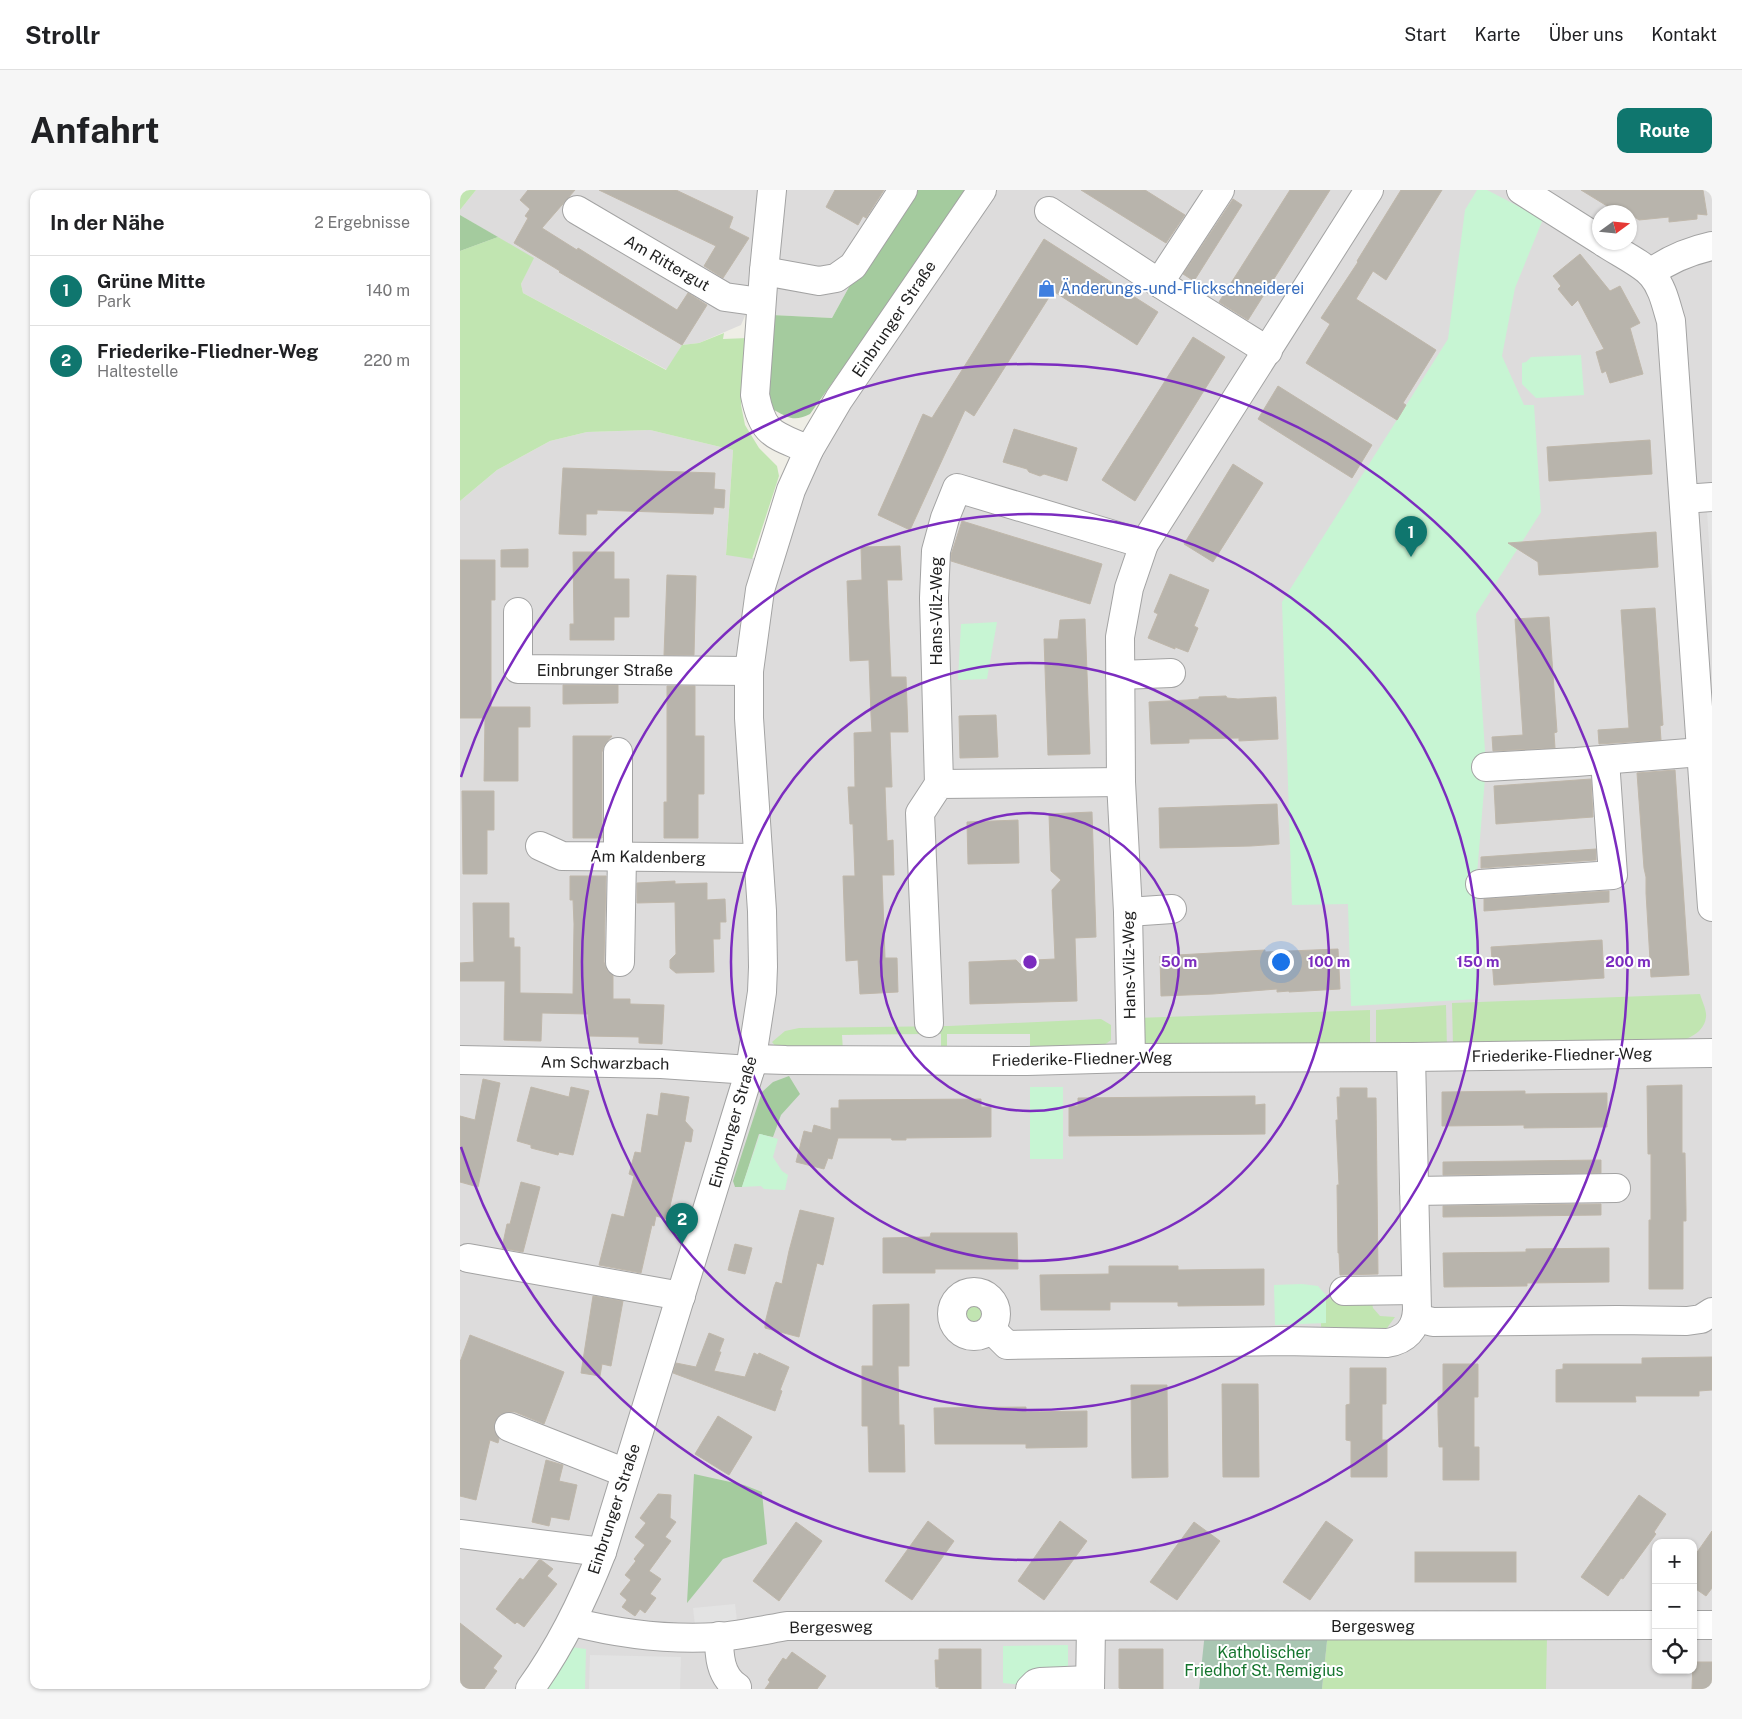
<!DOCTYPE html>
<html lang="de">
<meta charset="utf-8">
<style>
:root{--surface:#fff;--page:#f6f6f6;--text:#202124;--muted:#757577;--line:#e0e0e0;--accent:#0f766e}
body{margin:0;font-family:"Public Sans",sans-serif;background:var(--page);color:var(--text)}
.controls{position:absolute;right:15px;bottom:15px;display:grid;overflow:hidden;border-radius:10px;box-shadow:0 1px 4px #0004}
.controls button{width:45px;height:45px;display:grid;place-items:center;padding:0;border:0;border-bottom:1px solid var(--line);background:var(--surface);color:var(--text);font:25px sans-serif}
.compass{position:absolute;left:1132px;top:15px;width:45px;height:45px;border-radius:50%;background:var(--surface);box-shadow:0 1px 4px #0004;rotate:75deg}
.you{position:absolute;left:820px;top:771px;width:18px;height:18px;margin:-12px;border:4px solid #fff;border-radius:50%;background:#1a73e8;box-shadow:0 0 0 8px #1a73e833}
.badge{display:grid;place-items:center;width:32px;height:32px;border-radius:50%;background:var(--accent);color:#fff;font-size:16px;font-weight:700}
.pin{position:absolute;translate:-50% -41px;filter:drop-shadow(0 1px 2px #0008)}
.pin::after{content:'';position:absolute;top:26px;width:18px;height:15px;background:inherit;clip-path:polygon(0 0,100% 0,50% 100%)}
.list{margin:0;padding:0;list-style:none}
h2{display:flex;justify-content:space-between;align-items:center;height:65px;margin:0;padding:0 20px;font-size:21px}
h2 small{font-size:16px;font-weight:400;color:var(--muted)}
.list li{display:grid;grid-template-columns:32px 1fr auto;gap:15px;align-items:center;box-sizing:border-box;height:70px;padding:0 20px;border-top:1px solid var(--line)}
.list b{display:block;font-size:19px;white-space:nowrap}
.list p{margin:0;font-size:16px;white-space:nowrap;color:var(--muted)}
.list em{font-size:16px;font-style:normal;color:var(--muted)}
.icon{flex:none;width:28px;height:28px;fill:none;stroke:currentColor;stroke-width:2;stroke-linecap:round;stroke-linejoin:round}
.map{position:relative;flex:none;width:1252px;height:1499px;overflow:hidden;border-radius:10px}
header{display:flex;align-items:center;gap:30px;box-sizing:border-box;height:70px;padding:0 25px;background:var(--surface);border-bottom:1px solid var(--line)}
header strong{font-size:24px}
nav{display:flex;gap:28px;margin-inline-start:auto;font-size:18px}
.intro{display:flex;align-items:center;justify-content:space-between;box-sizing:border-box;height:120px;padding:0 30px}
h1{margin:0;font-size:35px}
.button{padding:12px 22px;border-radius:10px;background:var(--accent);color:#fff;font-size:18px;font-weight:700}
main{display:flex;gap:30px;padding:0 30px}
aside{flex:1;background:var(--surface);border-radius:10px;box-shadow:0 1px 4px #0004}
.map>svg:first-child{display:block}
.residential{fill:#dddcdc;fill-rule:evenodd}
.grass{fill:#c1e5b1}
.forest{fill:#a4cb9e}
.cemetery{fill:#a9c6b2}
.park{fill:#c7f5d3}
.parking{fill:#e3e3e3}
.building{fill:#b8b4ac;stroke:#bfb7aa}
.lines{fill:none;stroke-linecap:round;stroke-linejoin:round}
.minor-casing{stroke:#a3a3a3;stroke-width:30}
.minor{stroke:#fff;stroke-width:28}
.ring{fill:none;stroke:#7b2cbf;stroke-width:2.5}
.labels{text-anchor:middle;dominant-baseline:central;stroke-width:4;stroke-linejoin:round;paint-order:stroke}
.street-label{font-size:16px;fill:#1f1f1f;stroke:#fff}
.shop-label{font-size:16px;fill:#366cbe;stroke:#fff;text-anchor:start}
.park-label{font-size:16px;fill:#15752e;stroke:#fff}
.centre{fill:#7b2cbf;stroke:#fff;stroke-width:2.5}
.ring-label{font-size:15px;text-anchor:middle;font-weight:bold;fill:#7b2cbf;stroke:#fff;stroke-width:4;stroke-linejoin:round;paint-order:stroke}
</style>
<header>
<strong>Strollr</strong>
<nav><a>Start</a><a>Karte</a><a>Über uns</a><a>Kontakt</a></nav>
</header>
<div class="intro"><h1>Anfahrt</h1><a class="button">Route</a></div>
<main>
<aside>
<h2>In der Nähe<small>2 Ergebnisse</small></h2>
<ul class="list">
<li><span class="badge">1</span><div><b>Grüne Mitte</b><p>Park</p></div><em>140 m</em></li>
<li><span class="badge">2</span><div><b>Friederike-Fliedner-Weg</b><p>Haltestelle</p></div><em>220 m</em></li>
</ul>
</aside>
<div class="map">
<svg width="1252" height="1499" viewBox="0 0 1252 1499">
<rect width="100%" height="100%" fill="#efeee6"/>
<g class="residential">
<polygon points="16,0 452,0 400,77 372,128 312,125 294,105 281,135 239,153 222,155 207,180 63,103 61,94 73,68 0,25 0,20"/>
<path d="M532,0H1252V1499H862L868,1443H746L739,1499H75L113,1436L291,886L296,439L352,260ZM1140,22H1170V52H1140ZM1196,1353H1233V1480H1196Z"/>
<polygon points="190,240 273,260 266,364 300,369 299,803 141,1359 65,1499 0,1499 0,311 37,280 90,251 127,242"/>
</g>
<g class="grass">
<polygon points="0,0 16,0 0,20"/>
<polygon points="38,47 74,68 61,94 63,103 206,180 222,155 239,153 264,143 263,149 288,148 281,215 285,235 299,258 317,276 319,286 292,369 266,365 273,260 190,240 127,242 90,251 37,280 0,311 0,61"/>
<path d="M1240,804C1242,811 1247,821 1246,827C1244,846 1221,851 1206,856H993L992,813Z"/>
<polygon points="986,815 987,859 916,859 916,820"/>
<polygon points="910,820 910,858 685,856 679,848 676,828"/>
<polygon points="641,829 651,835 651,850 643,856 570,862 570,844 487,844 487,859 481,860 481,844 383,845 383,861 318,859 312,852 325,841 339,838 489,836"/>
<polygon points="866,1105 912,1113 913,1118 920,1126 935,1127 927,1138 921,1140 861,1140 861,1129 866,1128"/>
<circle cx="514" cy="1124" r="14"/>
<polygon points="868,1442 1087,1446 1086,1499 862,1499"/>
</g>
<g class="forest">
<path d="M452,0H510L350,224C334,232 329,228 314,220L305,200L312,125L372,128L400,77Z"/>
<polygon points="0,25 38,47 0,61"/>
<polygon points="329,886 340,904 321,925 313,947 299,944 282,997 275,997 273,991 302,902 313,892"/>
<polygon points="234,1284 284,1295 302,1302 307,1354 263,1369 227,1413"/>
</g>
<polygon class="cemetery" points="745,1442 868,1442 862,1499 739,1499"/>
<g class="park">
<polygon points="1017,0 1027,0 1083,29 1055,98 1042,166 1064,215 1074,215 1081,322 1016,424 1026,576 1016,696 1020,809 891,816 888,714 832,715 822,412 988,149 1005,20"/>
<polygon points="1121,165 1124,205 1076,208 1062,194 1062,173 1066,172 1071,167"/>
<polygon points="537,432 527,489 498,490 501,434"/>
<rect x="570" y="897" width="33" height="72"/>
<polygon points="300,944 318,949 313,967 322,981 328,985 325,1000 304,999 301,996 282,997"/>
<polygon points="842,1094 858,1096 866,1105 866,1133 815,1135 814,1095"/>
<polygon points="608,1455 608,1484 562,1495 543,1493 543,1456"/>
<polygon points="111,1457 126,1459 125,1499 82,1499"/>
</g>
<g class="parking">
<polygon points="1252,320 1252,401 1247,321"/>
<polygon points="481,844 481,860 383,861 382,845"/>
<rect x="487" y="844" width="83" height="15"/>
<polygon points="275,1414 277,1431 235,1435 233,1418"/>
<polygon points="130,1465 221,1467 220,1499 129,1499"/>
</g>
<g class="building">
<polygon points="68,0 115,0 82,38 117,60 118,58 217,120 228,103 247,115 222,155 99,82 100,81 54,53 68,28 65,26 70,19 60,10"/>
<polygon points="139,0 216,0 273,27 269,38 289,48 263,88 244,76 256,56"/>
<polygon points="375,0 424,0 406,28 403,26 398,35 366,17"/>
<polygon points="621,0 685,0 725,25 706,53"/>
<polygon points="830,0 870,0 788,130 759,112"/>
<polygon points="941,0 982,0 926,90 913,81 896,109 976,160 943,213 946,215 937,230 846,173 870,134 861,128 898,72 897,71"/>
<polygon points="1121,0 1243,0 1247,25 1237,24 1237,29 1209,32 1209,27 1179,30 1170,24 1170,22 1166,22 1154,15 1152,19"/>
<polygon points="773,9 782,15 734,91 723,84"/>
<polygon points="584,49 698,122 677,155 593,101 514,226 505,220 450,340 418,325 463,224 472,228"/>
<polygon points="1120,64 1150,101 1160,96 1180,133 1170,138 1183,184 1150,193 1146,181 1142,183 1136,162 1144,159 1118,110 1112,116 1098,99 1101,96 1093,86"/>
<polygon points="733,147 765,167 675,311 642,290"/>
<polygon points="818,196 912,255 892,288 798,229"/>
<polygon points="554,239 617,258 607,291 584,284 580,286 569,282 567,279 543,272"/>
<polygon points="1190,250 1192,284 1089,291 1087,257"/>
<polygon points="773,274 803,293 753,372 724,354"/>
<polygon points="103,278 255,283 254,299 265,300 264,318 254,317 253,324 137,320 137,324 126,324 126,345 99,344"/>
<polygon points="502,331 642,374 630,414 491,371 491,365"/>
<polygon points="1196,342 1198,377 1113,383 1079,385 1078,372 1048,353"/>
<polygon points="440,356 442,390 427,390 431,487 446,487 448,542 430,542 432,597 425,597 427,651 433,650 434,685 422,685 425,768 437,768 438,802 400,804 398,770 386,771 383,686 395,686 393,634 390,634 388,597 395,597 394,543 412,542 411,525 409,470 390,471 387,391 402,390 401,357"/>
<polygon points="68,359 68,377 41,377 41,360"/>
<polygon points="113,362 154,362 154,389 169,389 169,427 154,427 154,450 110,450 110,434 114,434"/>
<polygon points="0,370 35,370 35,410 31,410 31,517 70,517 70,537 58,537 58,591 24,591 25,528 0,528"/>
<polygon points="710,384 749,400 734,436 738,438 728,462 715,457 715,459 688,448 698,424 694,422"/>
<polygon points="207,385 236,386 234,465 204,465"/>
<polygon points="1195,418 1203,535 1200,536 1201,550 1139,554 1138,540 1169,538 1161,420"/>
<polygon points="1089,427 1097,542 1094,543 1095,558 1033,561 1032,547 1063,545 1055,429"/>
<polygon points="625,429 630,564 588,565 584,449 598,449 600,430"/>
<polygon points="103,495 158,495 158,513 103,514"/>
<polygon points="207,496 235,496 235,546 244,546 244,604 238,604 238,648 204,648 204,612 207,612"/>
<polygon points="766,506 767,508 778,509 816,507 818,549 779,551 779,548 729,549 729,553 691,554 689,512 727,510 739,509 739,507"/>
<polygon points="536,525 538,567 500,568 499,526"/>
<polygon points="113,546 152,546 145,554 142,562 142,648 113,648"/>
<polygon points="1215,580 1229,785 1191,787 1186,703 1186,687 1184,678 1177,583"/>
<polygon points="1131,589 1133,627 1036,634 1034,596"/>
<polygon points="2,601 34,601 34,640 27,640 27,684 3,684"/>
<polygon points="817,614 819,654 791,656 700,658 699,618"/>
<polygon points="632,622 636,747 615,748 617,811 510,814 509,772 556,770 565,779 575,770 595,769 592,700 601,690 591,681 589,624"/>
<polygon points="558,630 559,673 508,674 507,632"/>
<polygon points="1136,659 1136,670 1021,678 1021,667"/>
<polygon points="110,686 146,686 144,772 147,780 153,786 153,809 170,809 170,814 204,815 202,854 179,853 179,847 128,846 128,824 82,823 81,851 44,850 45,791 0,791 0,773 14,772 13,713 49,713 49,748 54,748 54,757 60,757 60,803 113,804 114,734 113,710 110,710"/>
<polygon points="215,691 215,694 247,693 247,710 265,709 266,732 260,732 260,749 253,749 254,782 216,783 210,778 210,770 216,764 215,712 177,713 177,693"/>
<polygon points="1149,701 1149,712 1024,721 1024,709"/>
<polygon points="1142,750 1144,788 1034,795 1031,757"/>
<polygon points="878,759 880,799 829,802 829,801 817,802 817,799 753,804 701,806 700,766 805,760 805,762"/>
<polygon points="23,889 40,893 18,997 0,992 0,926 15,930"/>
<polygon points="1222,895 1222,963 1225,963 1226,1020 1226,1031 1223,1031 1223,1099 1189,1099 1189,1030 1191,1030 1191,964 1188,964 1187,896"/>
<polygon points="71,897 109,907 111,897 129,901 113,965 99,962 98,965 71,958 71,955 57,951"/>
<polygon points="880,898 907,898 907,908 916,908 918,1084 880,1085 879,1063 878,1063 877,995 879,995 876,930 878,930 877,907 880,907"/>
<polygon points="1065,901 1065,904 1147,903 1147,937 1064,938 1064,935 982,936 982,902"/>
<polygon points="201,903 229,907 225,931 233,940 231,952 225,951 207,1029 196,1026 194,1036 192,1035 181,1083 139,1075 152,1024 164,1027 174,986 169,984 175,962 181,963 187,924 198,926"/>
<polygon points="795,906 795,915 805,914 805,944 609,946 609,916 618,916 618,908"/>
<polygon points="521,909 521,917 531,917 531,947 446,948 446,950 432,950 431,948 378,948 372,969 368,968 364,979 336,972 344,941 352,943 354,935 371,940 371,918 379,918 379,910"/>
<polygon points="1141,970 1141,983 983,985 983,972"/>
<polygon points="61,992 80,997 63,1062 42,1058 47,1034 50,1034"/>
<polygon points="1141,1014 1141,1025 983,1027 983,1016"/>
<polygon points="340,1020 374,1028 363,1075 357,1073 339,1147 305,1138 305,1133 314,1097 316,1092 322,1094 329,1061"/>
<polygon points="471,1043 557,1043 558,1079 475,1079 475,1083 423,1083 423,1048 470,1047"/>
<polygon points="275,1054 292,1058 285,1084 268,1080"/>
<polygon points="1149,1058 1149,1092 1067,1093 1067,1096 984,1097 983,1063 1066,1062 1066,1059"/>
<polygon points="649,1076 718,1076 718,1080 804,1079 804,1115 718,1116 718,1112 650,1112 650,1120 581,1120 580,1085 649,1084"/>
<polygon points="133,1106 163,1111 151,1176 142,1174 140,1186 121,1183"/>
<polygon points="449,1114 449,1176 438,1176 439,1235 444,1235 445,1282 409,1282 408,1236 402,1236 402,1176 413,1176 413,1115"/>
<polygon points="249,1143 264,1149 259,1162 261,1162 254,1181 285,1187 294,1163 298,1165 299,1163 329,1177 320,1200 322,1201 315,1221 213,1183 216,1173 236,1177"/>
<polygon points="10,1145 104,1182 84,1234 55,1222 47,1222 40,1225 35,1231 34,1240 39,1249 38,1253 30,1250 16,1310 0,1306 0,1172"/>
<polygon points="1252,1167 1252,1200 1239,1201 1239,1206 1175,1206 1176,1212 1096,1212 1096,1180 1103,1179 1103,1174 1182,1174 1182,1168"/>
<polygon points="983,1174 1018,1174 1018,1207 1014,1207 1014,1257 1019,1257 1019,1290 983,1290 983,1257 979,1257 978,1224 978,1207 983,1207"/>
<polygon points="890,1178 926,1178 926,1214 922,1214 922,1250 927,1250 927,1287 891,1287 891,1251 886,1250 886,1215 890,1214"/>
<polygon points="762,1194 798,1194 799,1287 763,1287"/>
<polygon points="671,1195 707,1195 708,1287 672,1288"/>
<polygon points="566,1217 566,1222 627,1221 627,1257 566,1258 566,1254 475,1254 474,1218"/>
<polygon points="258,1226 292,1247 269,1285 235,1264"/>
<polygon points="86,1270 103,1275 99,1291 117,1295 109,1330 91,1327 89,1336 72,1332"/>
<polygon points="198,1304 211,1305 210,1328 216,1332 205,1347 211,1351 189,1381 201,1389 190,1404 196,1408 185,1423 180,1419 175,1426 162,1417 167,1410 160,1404 171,1390 165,1385 176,1371 174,1369 185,1355 175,1347 186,1333 180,1328"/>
<polygon points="1179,1305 1206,1324 1194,1342 1196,1344 1163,1389 1161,1388 1148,1406 1121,1387"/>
<polygon points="468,1331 494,1351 452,1410 425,1391"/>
<polygon points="600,1331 627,1351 584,1410 558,1391"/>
<polygon points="866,1331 893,1350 850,1410 823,1392"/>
<polygon points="336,1332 362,1351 319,1411 293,1391"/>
<polygon points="734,1332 760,1351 717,1410 690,1392"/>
<polygon points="1252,1341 1252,1398 1246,1406 1233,1397 1233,1368"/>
<rect x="955" y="1362" width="101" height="30"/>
<polygon points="79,1370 81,1370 93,1379 87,1386 97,1394 64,1437 57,1432 55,1434 36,1419 60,1388 63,1390"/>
<polygon points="0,1433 42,1466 33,1478 37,1481 24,1499 0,1499"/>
<polygon points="479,1459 521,1459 521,1499 479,1499 479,1497 476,1497 475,1470 479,1470"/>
<polygon points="659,1459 703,1459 703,1499 661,1499 659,1498"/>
<polygon points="332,1462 366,1486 357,1499 305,1499 310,1492 308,1490 323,1468 326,1470"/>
<polygon points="1233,1472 1252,1472 1252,1499 1232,1499"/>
</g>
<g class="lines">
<defs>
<g id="minor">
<path d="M312,0L304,81L295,205C303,246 314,244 349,260"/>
<polyline points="1061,0 1140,50"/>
<polyline points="117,20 265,107 301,112"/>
<polyline points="589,21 699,93 808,161"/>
<path d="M1143,52C1156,61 1183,74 1192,85C1203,98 1206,115 1211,131L1252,717"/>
<polyline points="304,81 359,91 376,88 393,76 443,0"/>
<path d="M1190,83C1210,69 1229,61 1252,56"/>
<polyline points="699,93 760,0"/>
<polyline points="1224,309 1252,307"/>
<polyline points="58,422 58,479 289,481"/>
<polyline points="660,485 711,483"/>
<polyline points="1026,577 1116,572 1241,562"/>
<polyline points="479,594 474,408 476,361 485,328 497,298 684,354"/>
<polyline points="80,656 102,666 298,668"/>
<polyline points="158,667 158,562"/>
<polyline points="1020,694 1153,685 1145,570"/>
<polyline points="668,722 712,719"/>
<polyline points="160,772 162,667"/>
<polyline points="469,833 460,623 479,594 661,592"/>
<polyline points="671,868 668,722 661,592 660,447 669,398 684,354 909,0"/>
<polyline points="292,869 326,870 567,871 671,868 951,867 1252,863"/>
<polyline points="0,870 201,874 290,880"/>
<polyline points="954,1001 1156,998"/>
<polyline points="8,1068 221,1106"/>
<polyline points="884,1101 956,1100"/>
<circle cx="514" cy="1124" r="22"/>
<polyline points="957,1128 973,1132 1157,1130 1227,1131 1241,1129 1252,1122"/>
<path d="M531,1139L547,1155L822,1151L927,1153C946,1150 956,1139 957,1120L951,867"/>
<polyline points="49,1237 166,1283"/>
<polyline points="0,1344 142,1362"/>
<path d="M113,1432C160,1444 209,1450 258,1447C281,1445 304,1440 327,1436L1196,1435"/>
<polyline points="1233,1435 1252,1435"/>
<path d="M259,1446C259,1465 260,1486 277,1497"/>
<path d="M70,1499C101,1456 123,1411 142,1362L290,880L302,802L303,777L302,721L289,528V481L300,400L331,300L349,260L379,209L522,0"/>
<polyline points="570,1499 576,1493 580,1492 630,1490"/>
<polyline points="630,1499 631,1436"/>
</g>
</defs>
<use href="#minor" class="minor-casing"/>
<use href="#minor" class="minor"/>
</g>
<g class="ring">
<circle cx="570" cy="772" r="149"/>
<circle cx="570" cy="772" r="299"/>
<circle cx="570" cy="772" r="448"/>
<path d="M1 587A598 598 0 1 1 1 957"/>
</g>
<defs>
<symbol id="shop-bare" viewBox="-9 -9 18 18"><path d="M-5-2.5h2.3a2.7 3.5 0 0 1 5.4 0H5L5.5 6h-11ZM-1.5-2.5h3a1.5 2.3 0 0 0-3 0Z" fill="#3f7fe0" stroke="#fff" stroke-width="2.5" paint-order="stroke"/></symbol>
</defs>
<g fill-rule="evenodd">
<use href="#shop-bare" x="574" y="86" width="25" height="25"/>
</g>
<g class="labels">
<g class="street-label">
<text transform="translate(207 73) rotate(30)">Am Rittergut</text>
<text transform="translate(434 129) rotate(-56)">Einbrunger Straße</text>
<text transform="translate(476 421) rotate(-90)">Hans-Vilz-Weg</text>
<text x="145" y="480">Einbrunger Straße</text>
<text transform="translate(188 667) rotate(1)">Am Kaldenberg</text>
<text transform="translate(669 775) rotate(-91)">Hans-Vilz-Weg</text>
<text transform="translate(1102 865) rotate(-1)">Friederike-Fliedner-Weg</text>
<text transform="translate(622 869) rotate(-1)">Friederike-Fliedner-Weg</text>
<text transform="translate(145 873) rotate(1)">Am Schwarzbach</text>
<text transform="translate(273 932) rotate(-74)">Einbrunger Straße</text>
<text transform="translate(154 1319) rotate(-72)">Einbrunger Straße</text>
<text x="913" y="1436">Bergesweg</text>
<text transform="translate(371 1437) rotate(-1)">Bergesweg</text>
</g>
<g class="shop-label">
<text x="600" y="98">Änderungs-und-Flickschneiderei</text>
</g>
<g class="park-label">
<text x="804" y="1462">Katholischer<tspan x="804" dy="18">Friedhof St. Remigius</tspan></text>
</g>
</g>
<circle cx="570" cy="772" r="8" class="centre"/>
<g class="ring-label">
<text x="719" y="777">50 m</text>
<text x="869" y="777">100 m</text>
<text x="1018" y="777">150 m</text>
<text x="1168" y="777">200 m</text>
</g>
</svg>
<div class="controls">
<button>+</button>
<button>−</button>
<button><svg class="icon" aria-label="locate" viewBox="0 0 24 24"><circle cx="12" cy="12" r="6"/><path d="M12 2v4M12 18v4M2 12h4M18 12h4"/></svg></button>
</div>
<svg class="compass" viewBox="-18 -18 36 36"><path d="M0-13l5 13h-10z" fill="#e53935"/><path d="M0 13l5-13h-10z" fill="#757577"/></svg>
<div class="you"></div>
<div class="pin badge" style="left:951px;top:367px">1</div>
<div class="pin badge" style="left:222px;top:1054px">2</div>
</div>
</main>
